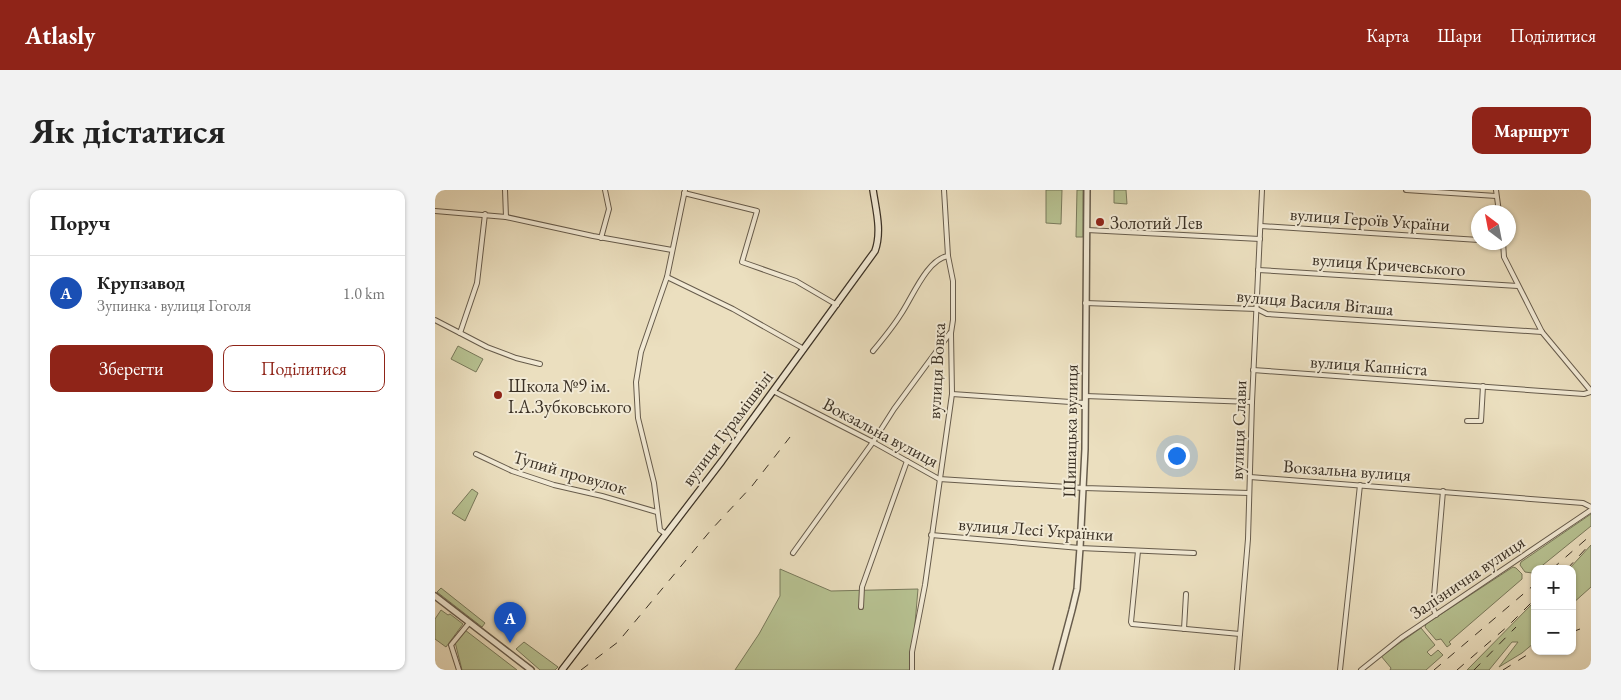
<!DOCTYPE html>
<html lang="uk">
<meta charset="utf-8">
<style>
:root{--surface:#fff;--page:#f2f2f2;--text:#222;--muted:#767676;--line:#e0e0e0;--accent:#8f2418}
body{margin:0;font-family:"EB Garamond",serif;background:var(--page);color:var(--text)}
.controls{position:absolute;right:15px;bottom:15px;display:grid;overflow:hidden;border-radius:10px;box-shadow:0 1px 4px #0004}
.controls button{width:45px;height:45px;display:grid;place-items:center;padding:0;border:0;border-bottom:1px solid var(--line);background:var(--surface);color:var(--text);font:25px sans-serif}
.compass{position:absolute;left:1036px;top:15px;width:45px;height:45px;border-radius:50%;background:var(--surface);box-shadow:0 1px 4px #0004;rotate:328deg}
.you{position:absolute;left:741px;top:265px;width:18px;height:18px;margin:-12px;border:4px solid #fff;border-radius:50%;background:#1a73e8;box-shadow:0 0 0 8px #1a73e833}
.badge{display:grid;place-items:center;width:32px;height:32px;border-radius:50%;background:var(--accent);color:#fff;font-size:16px;font-weight:700}
.pin{position:absolute;translate:-50% -41px;filter:drop-shadow(0 1px 2px #0008)}
.pin::after{content:'';position:absolute;top:26px;width:18px;height:15px;background:inherit;clip-path:polygon(0 0,100% 0,50% 100%)}
.list{margin:0;padding:0;list-style:none}
h2{display:flex;justify-content:space-between;align-items:center;height:65px;margin:0;padding:0 20px;font-size:21px}
h2 small{font-size:16px;font-weight:400;color:var(--muted)}
.list li{display:grid;grid-template-columns:32px 1fr auto;gap:15px;align-items:center;box-sizing:border-box;height:75px;padding:0 20px;border-top:1px solid var(--line)}
.list b{display:block;font-size:19px;white-space:nowrap}
.list p{margin:0;font-size:16px;white-space:nowrap;color:var(--muted)}
.list em{font-size:16px;font-style:normal;color:var(--muted)}
.actions{display:flex;gap:10px;padding:15px 20px}
.actions a{flex:1;padding:11px 0;border:1px solid var(--accent);border-radius:10px;text-align:center;font-size:18px;color:var(--accent)}
.actions .main{background:var(--accent);color:#fff}
.map{position:relative;flex:none;width:1156px;height:480px;overflow:hidden;border-radius:10px}
header{display:flex;align-items:center;gap:30px;box-sizing:border-box;height:70px;padding:0 25px;background:var(--accent);color:#fff}
header strong{font-size:24px}
nav{display:flex;gap:28px;margin-inline-start:auto;font-size:18px}
.intro{display:flex;align-items:center;justify-content:space-between;box-sizing:border-box;height:120px;padding:0 30px}
h1{margin:0;font-size:35px}
.button{padding:12px 22px;border-radius:10px;background:var(--accent);color:#fff;font-size:18px;font-weight:700}
main{display:flex;gap:30px;padding:0 30px}
aside{flex:1;background:var(--surface);border-radius:10px;box-shadow:0 1px 4px #0004}
.map>svg:first-child{display:block}
.green{fill:#b7c292;stroke:#797a5c}
.lines{fill:none;stroke-linecap:round;stroke-linejoin:round}
.minor-casing{stroke:#675c4c;stroke-width:6}
.tertiary-casing{stroke:#675c4c;stroke-width:8}
.secondary-casing{stroke:#3b3125;stroke-width:8}
.minor{stroke:#f2ead5;stroke-width:4}
.tertiary{stroke:#f2ead5;stroke-width:5}
.secondary{stroke:#f2ead5;stroke-width:5.5}
.rail{stroke:#3b3125;stroke-width:1;stroke-dasharray:9 9;stroke-linecap:butt}
.poi-dot{fill:#8f2418;stroke:#f2ead5;stroke-width:2}
.labels{text-anchor:middle;dominant-baseline:central;stroke-width:4;stroke-linejoin:round;paint-order:stroke}
.street-label{font-size:18px;fill:#3b3125;stroke:#f2ead5}
.poi-label{font-size:18px;fill:#3b3125;stroke:#f2ead5;text-anchor:start}
</style>
<header>
<strong>Atlasly</strong>
<nav><a>Карта</a><a>Шари</a><a>Поділитися</a></nav>
</header>
<div class="intro"><h1>Як дістатися</h1><a class="button">Маршрут</a></div>
<main>
<aside>
<h2>Поруч<small></small></h2>
<ul class="list">
<li><span class="badge" style="background:#1a4fb4">A</span><div><b>Крупзавод</b><p>Зупинка · вулиця Гоголя</p></div><em>1.0 km</em></li>
</ul>
<div class="actions"><a class="main">Зберегти</a><a>Поділитися</a></div>
</aside>
<div class="map">
<svg width="1156" height="480" viewBox="0 0 1156 480">
<rect width="100%" height="100%" fill="#ebdfbf"/>
<filter id="stains"><feTurbulence type="fractalNoise" baseFrequency=".004" numOctaves="4"/><feColorMatrix values="0 0 0 0 .2 0 0 0 0 .09 0 0 0 0 .02 0 0 0 .5 -.17"/></filter>
<radialGradient id="worn" r=".72"><stop offset=".6" stop-color="#630" stop-opacity="0"/><stop offset="1" stop-color="#630" stop-opacity=".3"/></radialGradient>
<g class="green">
<polygon points="611,0 627,0 626,34 611,33"/>
<polygon points="642,0 648,0 648,47 641,47"/>
<polygon points="679,0 691,0 692,14 679,13"/>
<polygon points="23,156 48,169 41,182 16,169"/>
<polygon points="37,299 43,303 30,331 17,323"/>
<polygon points="1156,324 1156,336 1103,379 1100,379 1097,383 1090,382 1085,375 1086,372"/>
<polygon points="1156,355 1156,397 1137,414 1137,379 1134,379"/>
<polygon points="1078,377 1081,378 1087,384 1087,389 1014,452 1016,454 1012,457 1006,449 1001,450 990,437 991,434"/>
<polygon points="345,379 396,401 483,399 476,480 300,480 324,444 345,406"/>
<polygon points="6,398 50,433 47,437 2,402"/>
<polygon points="1100,411 1099,453 1087,463 1064,477 1083,452 1077,452 1054,480 1032,480"/>
<polygon points="6,420 13,425 15,424 28,434 11,457 0,449 0,429"/>
<polygon points="986,438 1000,455 992,462 996,466 1003,460 1008,465 991,480 955,480 956,478 946,466"/>
<polygon points="30,440 82,480 27,480 20,452"/>
<polygon points="89,452 123,477 120,480 105,480 81,459"/>
</g>
<g class="lines">
<defs>
<g id="minor">
<polyline points="70,0 71,27"/>
<polyline points="971,0 1061,6"/>
<polyline points="1061,0 1064,22"/>
<polyline points="249,3 322,21 307,72 361,91 402,115"/>
<polyline points="0,21 71,27 158,46 237,60"/>
<polyline points="826,36 1044,50"/>
<polyline points="652,40 825,49"/>
<polyline points="166,48 174,19 170,0"/>
<polyline points="1068,52 1069,67 1107,142 1156,201"/>
<polyline points="823,80 1083,96"/>
<polyline points="232,87 298,119 369,159"/>
<polyline points="650,113 822,119 832,124 1107,142"/>
<polyline points="0,130 52,157 81,168 105,174"/>
<polyline points="25,143 42,93 50,24"/>
<path d="M438,161C448,149 458,137 466,124C477,108 492,69 513,66"/>
<polyline points="818,180 1149,204 1156,202"/>
<polyline points="338,201 438,252 504,289 649,298 814,303"/>
<polyline points="517,204 650,213"/>
<polyline points="650,206 817,212"/>
<polyline points="1032,231 1046,231 1048,196"/>
<polyline points="41,264 77,281 119,295 167,306 222,322"/>
<polyline points="815,287 1148,313 1156,317"/>
<polyline points="231,344 225,340 219,293 203,228 201,192 206,162 232,87 250,0"/>
<polyline points="496,345 645,358 759,363"/>
<polyline points="703,361 696,432 697,434 805,444"/>
<polyline points="358,363 438,252 459,219 515,143"/>
<polyline points="426,417 427,397 472,271"/>
<polyline points="1001,425 998,418 1008,301"/>
<polyline points="749,439 751,404"/>
<polyline points="24,480 16,455 34,433"/>
<polyline points="477,480 477,462 490,395 517,204 516,143 518,130 518,91 513,66 509,0"/>
<polyline points="802,480 813,349 817,212 827,0"/>
<polyline points="905,480 925,295"/>
<polyline points="926,480 966,448 1156,320"/>
</g>
<g id="tertiary">
<polyline points="0,406 96,480"/>
<polyline points="621,480 637,420 642,399 645,358 650,259 652,0"/>
</g>
<path id="secondary" d="M127,480L287,271L440,61C447,41 441,20 438,0"/>
</defs>
<use href="#minor" class="minor-casing"/>
<use href="#tertiary" class="tertiary-casing"/>
<use href="#secondary" class="secondary-casing"/>
<use href="#minor" class="minor"/>
<use href="#tertiary" class="tertiary"/>
<use href="#secondary" class="secondary"/>
<g class="rail">
<polyline points="1117,379 1156,345"/>
<polyline points="1132,379 1156,353"/>
<polyline points="1137,442 1145,439"/>
<polyline points="146,480 183,452 276,340 317,296 355,247"/>
<polyline points="999,480 1100,394"/>
<polyline points="1022,480 1073,436 1100,409"/>
<polyline points="1039,480 1081,437"/>
<polyline points="1068,480 1100,460"/>
</g>
</g>
<g class="poi-dot">
<circle cx="665" cy="32" r="5"/>
<circle cx="63" cy="205" r="5"/>
</g>
<g class="labels">
<g class="street-label">
<text transform="translate(935 29) rotate(4)">вулиця Героїв України</text>
<text transform="translate(954 74) rotate(4)">вулиця Кричевського</text>
<text transform="translate(880 112) rotate(5)">вулиця Василя Віташа</text>
<text transform="translate(934 175) rotate(4)">вулиця Капніста</text>
<text transform="translate(501 181) rotate(-87)">вулиця Вовка</text>
<text transform="translate(292 238) rotate(-53)">вулиця Гурамішвілі</text>
<text transform="translate(803 240) rotate(-88)">вулиця Слави</text>
<text transform="translate(635 241) rotate(-89)">Шишацька вулиця</text>
<text transform="translate(446 242) rotate(28)">Вокзальна вулиця</text>
<text transform="translate(912 280) rotate(4)">Вокзальна вулиця</text>
<text transform="translate(135 282) rotate(16)">Тупий провулок</text>
<text transform="translate(601 339) rotate(4)">вулиця Лесі Українки</text>
<text transform="translate(1032 387) rotate(-34)">Залізнична вулиця</text>
</g>
<g class="poi-label">
<text x="675" y="32">Золотий Лев</text>
<text x="73" y="195">Школа №9 ім.<tspan x="73" dy="21">І.А.Зубковського</tspan></text>
</g>
</g>
<rect width="100%" height="100%" filter="url(#stains)"/>
<rect width="100%" height="100%" fill="url(#worn)"/>
</svg>
<div class="controls">
<button>+</button>
<button>−</button>
</div>
<svg class="compass" viewBox="-18 -18 36 36"><path d="M0-13l5 13h-10z" fill="#e53935"/><path d="M0 13l5-13h-10z" fill="#767676"/></svg>
<div class="you"></div>
<div class="pin badge" style="left:75px;top:453px;background:#1a4fb4">A</div>
</div>
</main>
